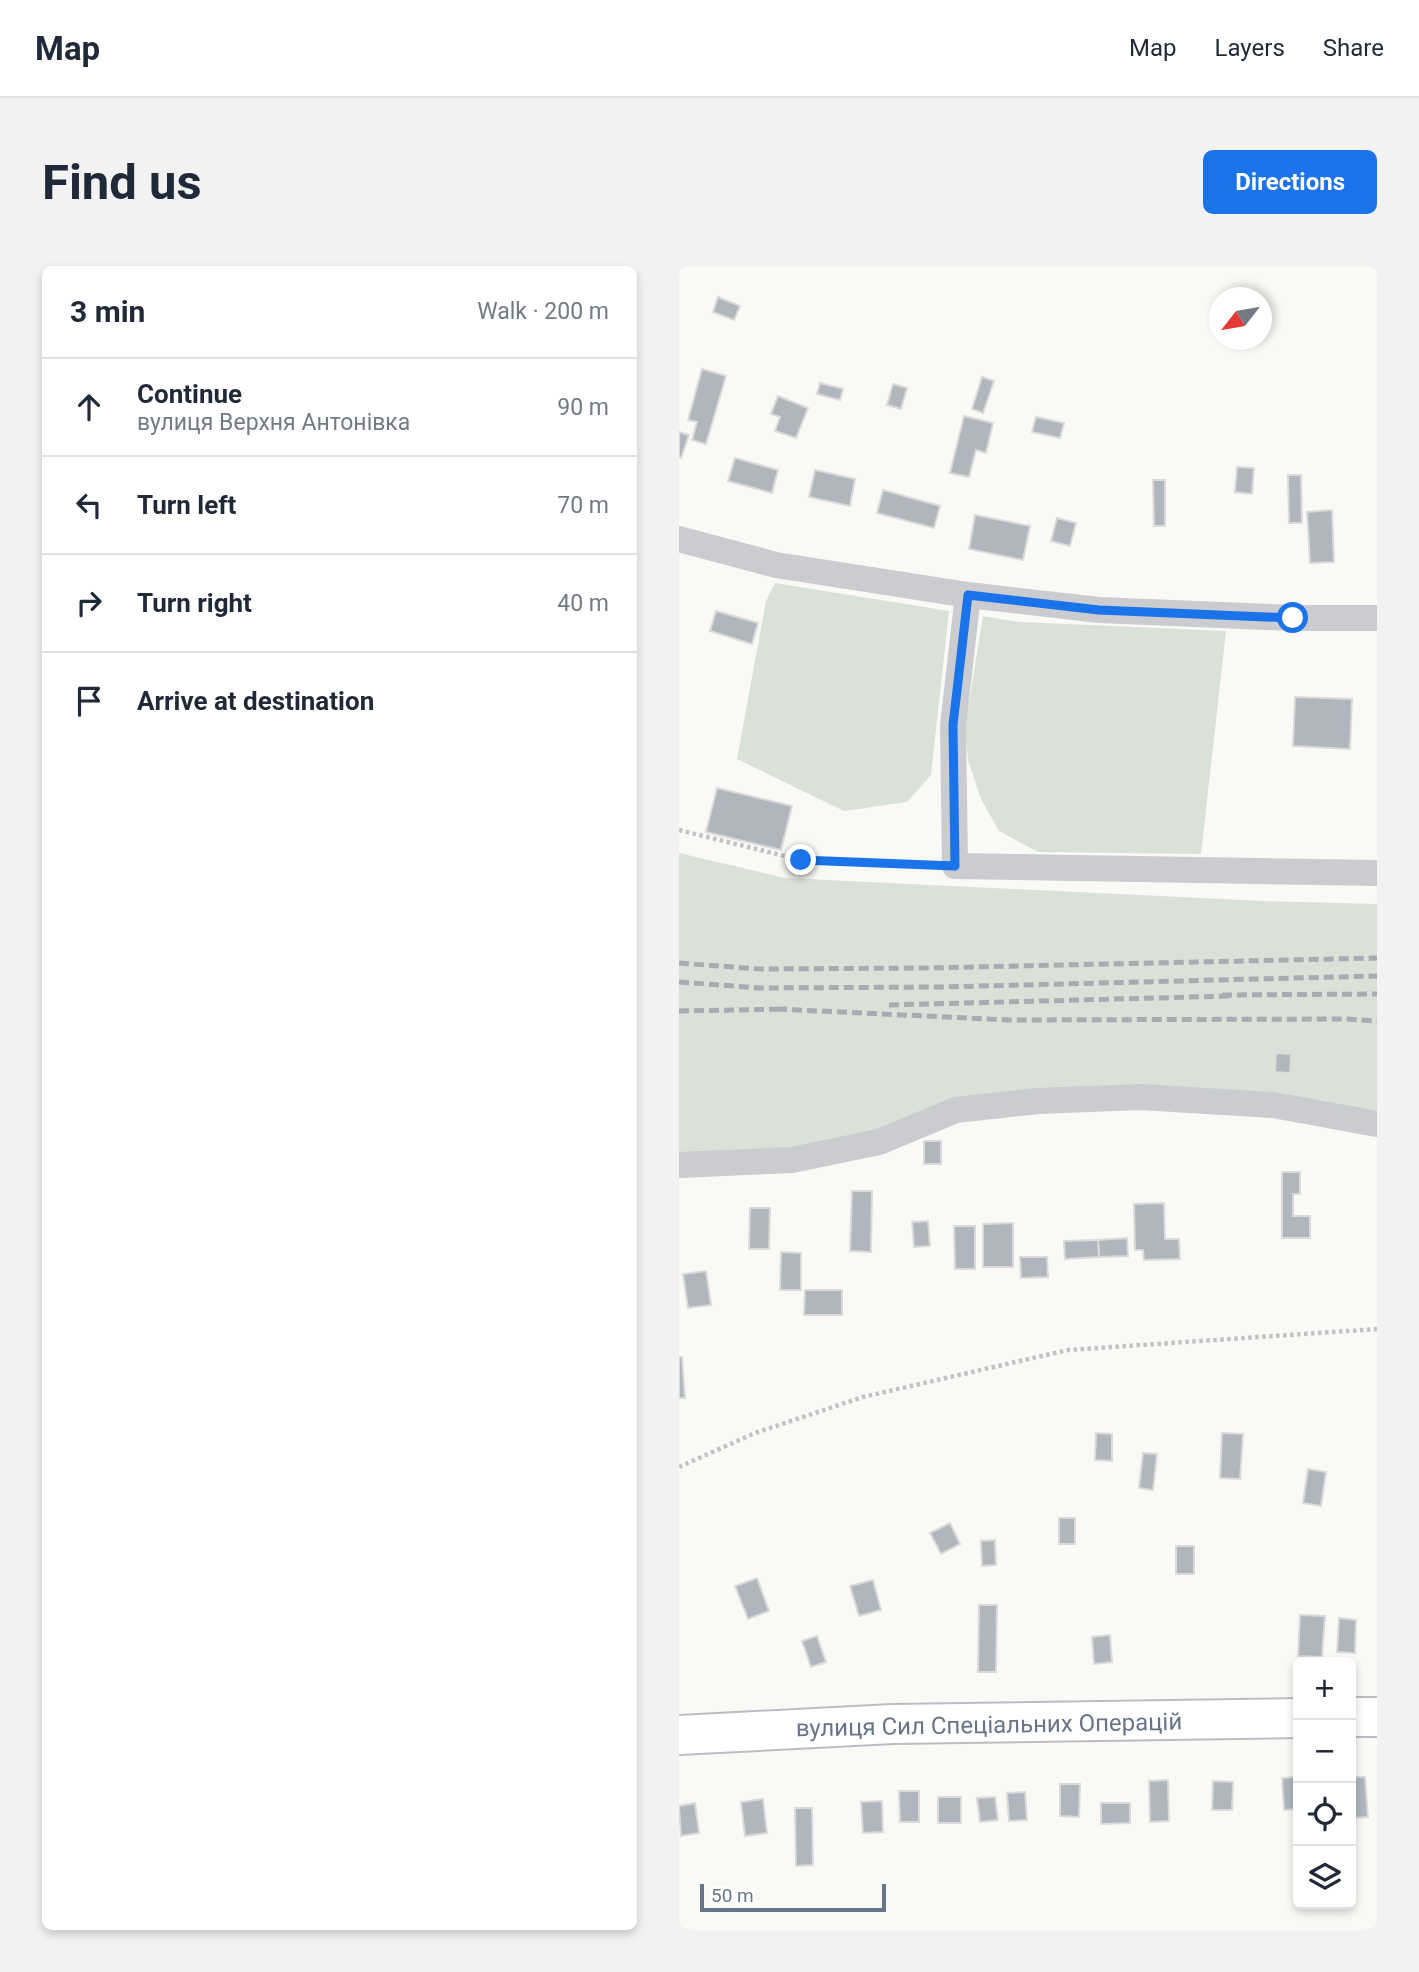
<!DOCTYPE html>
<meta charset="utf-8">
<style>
:root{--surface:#fff;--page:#f2f2f3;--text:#1f2937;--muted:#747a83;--line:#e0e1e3;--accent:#1a73e8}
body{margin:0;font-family:Roboto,sans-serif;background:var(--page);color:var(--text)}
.controls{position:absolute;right:21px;bottom:21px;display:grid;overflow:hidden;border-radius:10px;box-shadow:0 4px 10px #0003}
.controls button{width:63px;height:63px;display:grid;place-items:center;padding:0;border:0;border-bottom:2px solid var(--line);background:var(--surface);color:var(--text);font:35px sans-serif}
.compass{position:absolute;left:530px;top:21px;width:63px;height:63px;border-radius:50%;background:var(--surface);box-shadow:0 4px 10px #0003;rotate:239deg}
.scale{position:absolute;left:21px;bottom:18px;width:186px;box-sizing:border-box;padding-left:7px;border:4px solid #687588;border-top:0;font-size:19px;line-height:24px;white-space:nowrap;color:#687588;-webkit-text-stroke:5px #fff;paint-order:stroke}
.stop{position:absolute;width:21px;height:21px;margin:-16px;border:5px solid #1a73e8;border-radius:50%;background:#fff}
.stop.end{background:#1a73e8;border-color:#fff;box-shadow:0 2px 7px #0008}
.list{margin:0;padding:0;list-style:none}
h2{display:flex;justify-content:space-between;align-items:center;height:91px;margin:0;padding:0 28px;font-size:30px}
h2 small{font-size:23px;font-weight:400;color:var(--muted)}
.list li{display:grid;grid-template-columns:46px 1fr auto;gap:21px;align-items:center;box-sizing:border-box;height:98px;padding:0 28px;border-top:2px solid var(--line)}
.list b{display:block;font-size:26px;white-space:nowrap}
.list p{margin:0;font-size:23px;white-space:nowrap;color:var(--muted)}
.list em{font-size:23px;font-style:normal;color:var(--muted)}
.icon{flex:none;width:38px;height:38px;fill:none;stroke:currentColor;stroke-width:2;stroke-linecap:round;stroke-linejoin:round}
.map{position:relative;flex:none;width:698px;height:1664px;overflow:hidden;border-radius:10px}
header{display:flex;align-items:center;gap:42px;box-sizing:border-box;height:98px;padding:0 35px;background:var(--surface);border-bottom:2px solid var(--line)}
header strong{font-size:33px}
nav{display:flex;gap:38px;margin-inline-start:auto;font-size:24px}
.intro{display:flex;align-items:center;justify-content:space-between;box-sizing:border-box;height:168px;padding:0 42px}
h1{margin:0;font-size:49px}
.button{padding:18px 32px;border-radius:10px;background:var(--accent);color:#fff;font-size:24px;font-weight:700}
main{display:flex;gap:42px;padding:0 42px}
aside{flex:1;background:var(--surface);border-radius:10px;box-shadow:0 4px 10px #0003}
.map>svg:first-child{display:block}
.green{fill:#dae1d7}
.building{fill:#afb6bd;stroke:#dadbd9;stroke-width:2}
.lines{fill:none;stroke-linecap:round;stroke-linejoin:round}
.primary-casing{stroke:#babdc2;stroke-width:42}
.path{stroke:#c1c2c5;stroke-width:4.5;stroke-dasharray:3.5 3.5;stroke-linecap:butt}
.street{stroke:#caccd0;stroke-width:26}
.primary{stroke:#fff;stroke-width:38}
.rail{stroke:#a7acb3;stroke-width:5;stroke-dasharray:10 5;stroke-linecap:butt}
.route{stroke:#1a73e8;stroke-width:9}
.labels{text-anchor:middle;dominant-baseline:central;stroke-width:7;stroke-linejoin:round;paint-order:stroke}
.street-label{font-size:24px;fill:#687588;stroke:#fff}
</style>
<header>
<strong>Map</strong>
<nav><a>Map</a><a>Layers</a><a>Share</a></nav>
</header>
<div class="intro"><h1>Find us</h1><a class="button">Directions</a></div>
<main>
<aside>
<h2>3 min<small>Walk · 200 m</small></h2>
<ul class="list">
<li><svg class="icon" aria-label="ahead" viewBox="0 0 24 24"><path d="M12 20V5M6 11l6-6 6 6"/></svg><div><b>Continue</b><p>вулиця Верхня Антонівка</p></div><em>90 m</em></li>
<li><svg class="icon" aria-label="left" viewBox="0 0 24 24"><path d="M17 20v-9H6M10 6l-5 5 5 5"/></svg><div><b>Turn left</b></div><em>70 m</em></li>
<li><svg class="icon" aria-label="right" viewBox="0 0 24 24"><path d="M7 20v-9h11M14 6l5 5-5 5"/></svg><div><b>Turn right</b></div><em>40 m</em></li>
<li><svg class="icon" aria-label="arrive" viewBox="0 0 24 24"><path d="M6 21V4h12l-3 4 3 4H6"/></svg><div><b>Arrive at destination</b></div></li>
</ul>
</aside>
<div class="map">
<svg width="698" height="1664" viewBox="0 0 698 1664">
<rect width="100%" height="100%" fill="#f9f9f6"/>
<g class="green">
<polygon points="96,317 270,345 252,509 228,536 165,545 58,493 87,335"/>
<polygon points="304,350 341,356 547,365 522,588 359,586 320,565 302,533 289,494 286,461"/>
<polygon points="0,587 106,612 584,635 698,638 698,852 358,829 198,872 113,888 0,892"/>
</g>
<g class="building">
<polygon points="39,31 61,40 55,54 34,46"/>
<polygon points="23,103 47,110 27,178 13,174 18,156 9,154"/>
<polygon points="303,111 315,115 304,147 293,143"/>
<polygon points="141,117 164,123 161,134 138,128"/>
<polygon points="214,118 228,122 222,143 208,139"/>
<polygon points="99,130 129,142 117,172 96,165 101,151 92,148"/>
<polygon points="285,150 314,157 307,187 297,184 290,211 271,207"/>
<polygon points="357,151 385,157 381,172 353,166"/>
<polygon points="0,166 10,169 2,192 0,191"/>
<polygon points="56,192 99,204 93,227 49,215"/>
<polygon points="558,201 575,202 573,228 556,226"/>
<polygon points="136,204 176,213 171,240 130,231"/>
<polygon points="609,209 622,209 623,257 610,257"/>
<polygon points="474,214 486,214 486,260 475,260"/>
<polygon points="204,224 261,240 255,262 198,247"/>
<polygon points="653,244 655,296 631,297 628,246"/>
<polygon points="296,249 351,260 344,294 290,283"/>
<polygon points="378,252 397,257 391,280 372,275"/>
<polygon points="37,345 79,357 73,378 31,365"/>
<polygon points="616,431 673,433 671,483 614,480"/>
<polygon points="38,522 113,540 102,584 27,566"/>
<polygon points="597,787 612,788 611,807 596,806"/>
<rect x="245" y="875" width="17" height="23"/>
<polygon points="603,906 621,906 621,928 614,928 614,950 631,950 631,972 603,972"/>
<polygon points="173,925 193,925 192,986 171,985"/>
<polygon points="485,937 486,973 500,973 501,993 465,994 464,984 456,984 455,938"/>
<polygon points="71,942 91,942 90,983 70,983"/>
<polygon points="249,955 251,980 235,981 233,956"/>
<polygon points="334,957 334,1001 304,1001 304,958"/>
<polygon points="275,960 296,960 296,1003 276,1003"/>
<polygon points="448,972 449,990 420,991 419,974"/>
<polygon points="419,974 420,991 386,993 385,975"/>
<polygon points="102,986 122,987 122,1024 101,1024"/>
<polygon points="341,991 368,991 369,1011 342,1012"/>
<polygon points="27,1005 32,1039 9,1042 4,1008"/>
<polygon points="126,1024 163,1024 163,1049 125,1049"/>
<polygon points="0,1091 3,1091 6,1132 0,1132"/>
<polygon points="417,1167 433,1168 433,1195 416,1194"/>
<polygon points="543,1167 564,1168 561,1213 541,1212"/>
<polygon points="464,1187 478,1188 474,1224 460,1222"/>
<polygon points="629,1203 647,1206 642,1240 624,1237"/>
<rect x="380" y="1252" width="16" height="26"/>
<polygon points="271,1257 281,1278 262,1288 251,1267"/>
<polygon points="316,1274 317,1299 303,1300 302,1275"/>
<rect x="497" y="1280" width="18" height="28"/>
<polygon points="78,1312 90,1345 69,1353 56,1320"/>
<polygon points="194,1314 202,1344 180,1350 171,1320"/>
<polygon points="300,1339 318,1339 317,1406 299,1406"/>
<polygon points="621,1349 646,1350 643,1391 619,1390"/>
<polygon points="660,1352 677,1354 676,1387 658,1386"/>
<polygon points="431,1369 433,1396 415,1398 413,1371"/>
<polygon points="138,1370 147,1396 132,1401 123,1375"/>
<polygon points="618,1511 619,1543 605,1544 603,1512"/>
<polygon points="672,1511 686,1511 689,1551 672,1552"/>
<polygon points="489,1514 490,1555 471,1556 470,1515"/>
<polygon points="534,1515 554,1516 553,1544 533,1544"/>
<polygon points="381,1518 401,1518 400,1551 381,1550"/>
<polygon points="220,1525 240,1525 240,1556 221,1556"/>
<polygon points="346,1526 348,1554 330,1555 328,1527"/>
<rect x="259" y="1531" width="23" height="26"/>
<polygon points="316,1531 319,1554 301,1556 298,1532"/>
<polygon points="84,1533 88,1567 66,1570 62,1536"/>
<polygon points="203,1535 204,1566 184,1567 182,1536"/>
<polygon points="16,1537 20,1567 2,1570 0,1540"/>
<polygon points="422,1537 451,1537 451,1557 422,1558"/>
<polygon points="116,1542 133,1542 134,1599 117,1600"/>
</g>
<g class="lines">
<defs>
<g id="primary">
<polyline points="672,1451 698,1451"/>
<polyline points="0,1469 214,1458 619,1452"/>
</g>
</defs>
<use href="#primary" class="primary-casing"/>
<g class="path">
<polyline points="0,564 122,594 251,599"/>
<polyline points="0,1201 76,1167 184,1131 389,1084 698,1063"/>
</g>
<g class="street">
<polyline points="0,273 97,299 289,329 420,344 614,352 698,352"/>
<polyline points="289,329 274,459 276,600 698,607"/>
<polyline points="0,899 113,894 200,876 277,844 359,835 462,831 594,839 698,858"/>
</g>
<use href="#primary" class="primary"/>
<g class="rail">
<polyline points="0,697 80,703 249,702 698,692"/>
<polyline points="0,716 80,722 262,721 698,710"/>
<polyline points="543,729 698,728"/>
<polyline points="210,739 552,730"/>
<polyline points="98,743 331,754 666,753 698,755"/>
<polyline points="0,745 108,743"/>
</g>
</g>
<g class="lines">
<polyline class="route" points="122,594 276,600 274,459 289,329 420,344 614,352"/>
</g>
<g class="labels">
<g class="street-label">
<text transform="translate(310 1459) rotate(-1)">вулиця Сил Спеціальних Операцій</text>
</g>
</g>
</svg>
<div class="controls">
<button>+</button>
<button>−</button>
<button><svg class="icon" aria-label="locate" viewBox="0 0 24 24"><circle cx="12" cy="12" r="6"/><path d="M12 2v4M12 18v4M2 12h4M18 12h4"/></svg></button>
<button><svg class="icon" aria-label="layers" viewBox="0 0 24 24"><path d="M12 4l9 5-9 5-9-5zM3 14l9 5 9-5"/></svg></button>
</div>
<svg class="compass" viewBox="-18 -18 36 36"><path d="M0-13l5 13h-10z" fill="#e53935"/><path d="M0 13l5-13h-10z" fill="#747a83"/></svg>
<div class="scale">50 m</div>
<div class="stop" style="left:614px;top:352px"></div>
<div class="stop end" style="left:122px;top:594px"></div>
</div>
</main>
